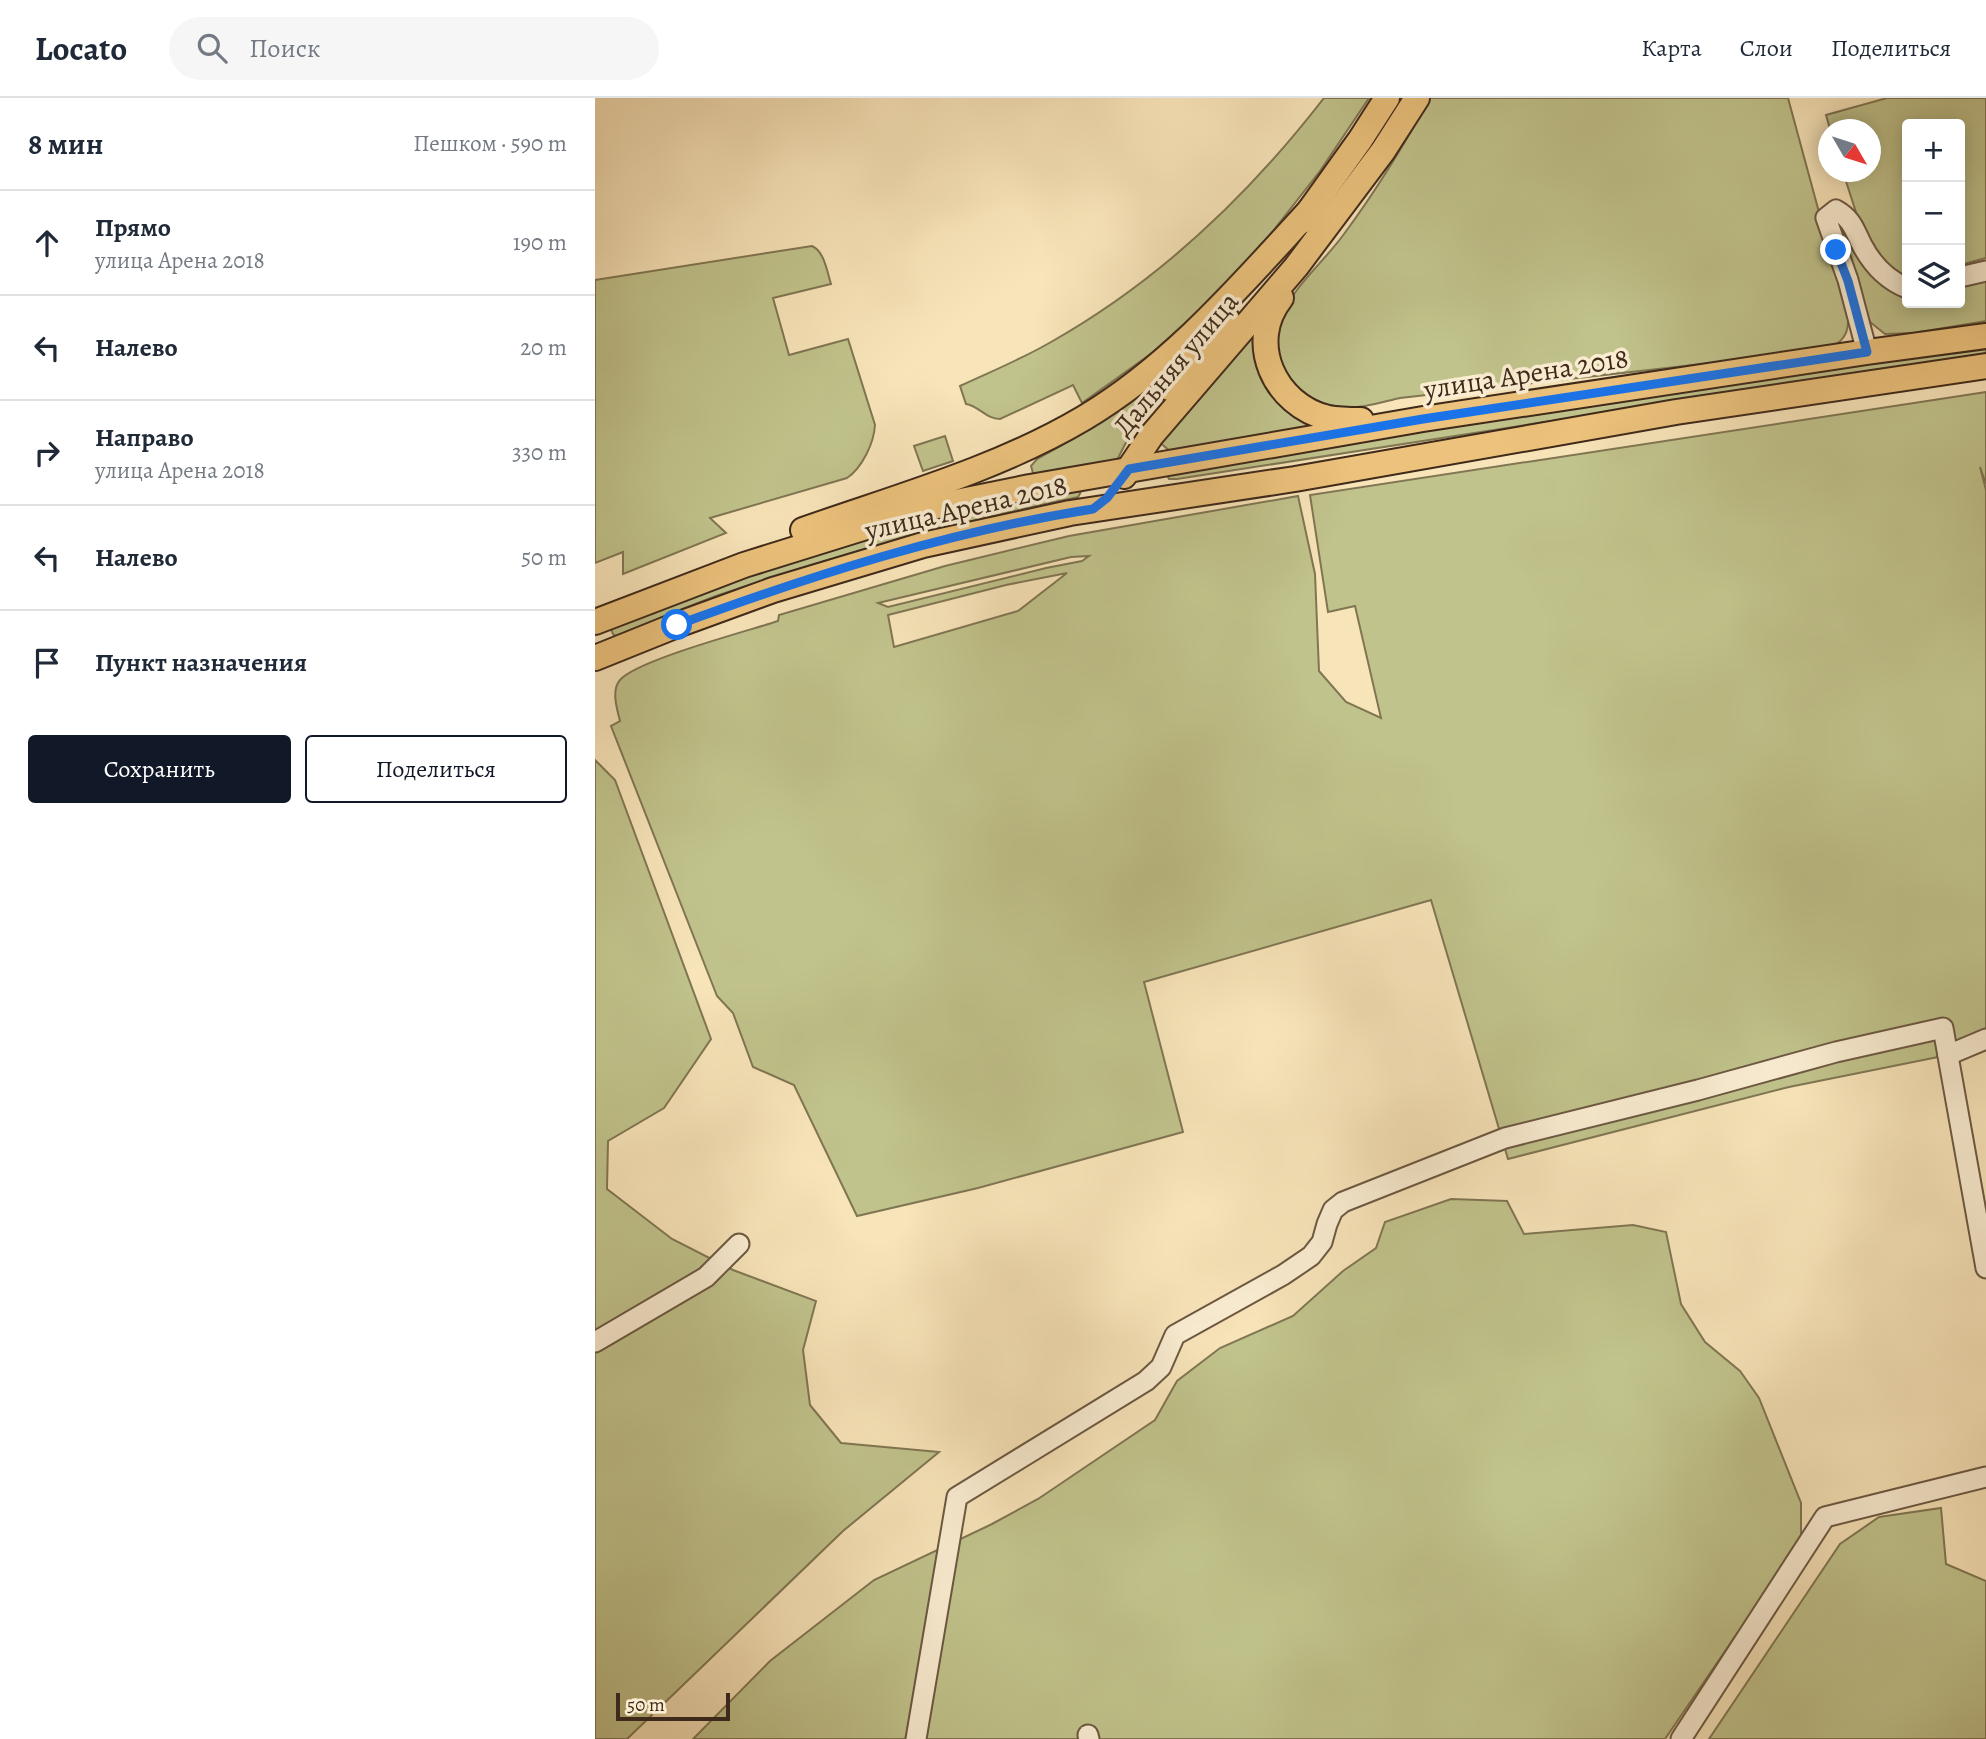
<!DOCTYPE html>
<html lang="ru">
<meta charset="utf-8">
<style>
:root{--surface:#fff;--page:#f6f6f7;--text:#1f2937;--muted:#747a83;--line:#e0e1e3;--accent:#111827}
body{margin:0;font-family:Alegreya,serif;background:var(--page);color:var(--text)}
.controls{position:absolute;right:21px;top:21px;display:grid;overflow:hidden;border-radius:7px;box-shadow:0 4px 18px #0003}
.controls button{width:63px;height:63px;display:grid;place-items:center;padding:0;border:0;border-bottom:2px solid var(--line);background:var(--surface);color:var(--text);font:35px sans-serif}
.compass{position:absolute;left:1223px;top:21px;width:63px;height:63px;border-radius:50%;background:var(--surface);box-shadow:0 4px 18px #0003;rotate:129deg}
.scale{position:absolute;left:21px;bottom:18px;width:114px;box-sizing:border-box;padding-left:7px;border:4px solid #3e291a;border-top:0;font-size:19px;line-height:24px;white-space:nowrap;color:#3e291a;-webkit-text-stroke:5px #faedd2;paint-order:stroke}
.stop{position:absolute;width:21px;height:21px;margin:-16px;border:5px solid #1a73e8;border-radius:50%;background:#fff}
.stop.end{background:#1a73e8;border-color:#fff;box-shadow:0 2px 7px #0008}
.list{margin:0;padding:0;list-style:none}
h2{display:flex;justify-content:space-between;align-items:center;height:91px;margin:0;padding:0 28px;font-size:30px}
h2 small{font-size:23px;font-weight:400;color:var(--muted)}
.list li{display:grid;grid-template-columns:46px 1fr auto;gap:21px;align-items:center;box-sizing:border-box;height:105px;padding:0 28px;border-top:2px solid var(--line)}
.list b{display:block;font-size:26px;white-space:nowrap}
.list p{margin:0;font-size:23px;white-space:nowrap;color:var(--muted)}
.list em{font-size:23px;font-style:normal;color:var(--muted)}
.actions{display:flex;gap:14px;padding:21px 28px}
.actions a{flex:1;padding:16px 0;border:2px solid var(--accent);border-radius:7px;text-align:center;font-size:24px;color:var(--accent)}
.actions .main{background:var(--accent);color:#fff}
.icon{flex:none;width:38px;height:38px;fill:none;stroke:currentColor;stroke-width:2;stroke-linecap:round;stroke-linejoin:round}
.map{position:relative;flex:none;width:1391px;height:1641px;overflow:hidden}
header{display:flex;align-items:center;gap:42px;box-sizing:border-box;height:98px;padding:0 35px;background:var(--surface);border-bottom:2px solid var(--line)}
header strong{font-size:33px}
nav{display:flex;gap:38px;margin-inline-start:auto;font-size:24px}
.search{width:490px;height:63px;background:var(--page);display:flex;align-items:center;gap:18px;box-sizing:border-box;padding:0 24px;border-radius:38px;color:var(--muted);font-size:26px}
main{display:flex}
aside{flex:1;background:var(--surface)}
.map>svg:first-child{display:block}
.green{fill:#c1c38c;stroke:#807653;stroke-width:2;fill-rule:evenodd}
.lines{fill:none;stroke-linecap:round;stroke-linejoin:round}
.minor-casing{stroke:#6c5842;stroke-width:23}
.major-casing{stroke:#3e291a;stroke-width:28}
.minor{stroke:#faedd2;stroke-width:19}
.major{stroke:#ecc27c;stroke-width:24}
.route{stroke:#1a73e8;stroke-width:9}
.labels{text-anchor:middle;dominant-baseline:central;stroke-width:7;stroke-linejoin:round;paint-order:stroke}
.street-label{font-size:28px;fill:#3e291a;stroke:#faedd2}
</style>
<header>
<strong>Locato</strong>
<div class="search"><svg class="icon" aria-label="search" viewBox="0 0 24 24"><circle cx="10" cy="10" r="6"/><path d="M15 15l6 6"/></svg>Поиск</div>
<nav><a>Карта</a><a>Слои</a><a>Поделиться</a></nav>
</header>
<main>
<aside>
<h2>8 мин<small>Пешком · 590 m</small></h2>
<ul class="list">
<li><svg class="icon" aria-label="ahead" viewBox="0 0 24 24"><path d="M12 20V5M6 11l6-6 6 6"/></svg><div><b>Прямо</b><p>улица Арена 2018</p></div><em>190 m</em></li>
<li><svg class="icon" aria-label="left" viewBox="0 0 24 24"><path d="M17 20v-9H6M10 6l-5 5 5 5"/></svg><div><b>Налево</b></div><em>20 m</em></li>
<li><svg class="icon" aria-label="right" viewBox="0 0 24 24"><path d="M7 20v-9h11M14 6l5 5-5 5"/></svg><div><b>Направо</b><p>улица Арена 2018</p></div><em>330 m</em></li>
<li><svg class="icon" aria-label="left" viewBox="0 0 24 24"><path d="M17 20v-9H6M10 6l-5 5 5 5"/></svg><div><b>Налево</b></div><em>50 m</em></li>
<li><svg class="icon" aria-label="arrive" viewBox="0 0 24 24"><path d="M6 21V4h12l-3 4 3 4H6"/></svg><div><b>Пункт назначения</b></div></li>
</ul>
<div class="actions"><a class="main">Сохранить</a><a>Поделиться</a></div>
</aside>
<div class="map">
<svg width="1391" height="1641" viewBox="0 0 1391 1641">
<rect width="100%" height="100%" fill="#f8e4b9"/>
<filter id="stains"><feTurbulence type="fractalNoise" baseFrequency=".00286" numOctaves="4"/><feColorMatrix values="0 0 0 0 .2 0 0 0 0 .09 0 0 0 0 .02 0 0 0 .5 -.17"/></filter>
<radialGradient id="worn" r=".72"><stop offset=".6" stop-color="#630" stop-opacity="0"/><stop offset="1" stop-color="#630" stop-opacity=".3"/></radialGradient>
<g class="green">
<path d="M729,0H774L725,73L667,147L606,211L557,255L487,305L478,287L405,321C391,321 384,308 371,306L365,288C395,274 427,261 456,244C564,183 654,97 729,0Z"/>
<path d="M835,0H1193L1253,221C1254,241 1242,248 1224,253L805,300C787,304 766,311 747,309C706,306 670,264 685,222C697,189 729,164 749,136C781,93 809,47 835,0Z"/>
<polygon points="1292,0 1391,0 1391,160 1365,167 1365,26 1312,26 1312,178 1297,179 1312,189 1312,205 1365,205 1365,187 1391,181 1391,223 1318,235 1290,236 1275,224 1241,122 1267,133 1248,74 1276,74 1276,32 1235,31 1231,17"/>
<path d="M217,148C229,153 232,173 236,186L178,200L194,257L253,241L280,327C279,345 267,370 252,380L115,420L131,435L28,476V454L0,465V182Z"/>
<polygon points="650,237 662,240 720,328 575,353 564,344"/>
<polygon points="1391,245 1391,256 582,381 574,381 571,375 575,371"/>
<path d="M575,275L579,279L541,325L522,362L441,377L438,375L436,368L442,361C491,335 532,308 575,275Z"/>
<path d="M1391,294V386L1385,369L1391,392V944L1353,957L1194,989L913,1061L836,802L549,884L588,1034L383,1090L262,1118L199,987L158,969L138,915L122,898L16,628L25,623C22,611 16,592 25,582C42,562 153,533 183,523L184,517L350,468L474,438L703,398L720,476L724,573L751,604L786,620L760,508L733,514L715,397ZM494,458L487,463L451,470L293,509L283,505L476,459ZM472,475L423,513L299,549L293,517L411,487Z"/>
<polygon points="350,338 358,363 328,373 319,348"/>
<path d="M488,390L483,399C361,425 240,457 121,498C88,510 55,525 22,539L18,536L16,531L17,528L165,470L308,425Z"/>
<polygon points="0,662 20,682 116,941 69,1010 13,1043 12,1091 77,1141 138,1172 221,1203 208,1252 215,1307 246,1345 344,1354 248,1433 32,1641 0,1641"/>
<polygon points="856,1101 912,1103 929,1136 1038,1127 1071,1134 1086,1206 1110,1244 1145,1273 1164,1300 1206,1405 1206,1442 1070,1641 98,1641 175,1563 279,1482 397,1426 443,1401 560,1322 582,1283 625,1250 698,1218 748,1173 781,1150 790,1124"/>
<polygon points="1346,1410 1351,1466 1391,1483 1391,1641 1114,1641 1245,1446 1284,1419"/>
</g>
<g class="lines">
<defs>
<g id="minor">
<polyline points="1365,179 1391,173"/>
<path d="M1272,254L1253,182L1231,120L1241,112C1257,121 1259,131 1267,147C1277,166 1292,182 1312,190"/>
<polyline points="1353,957 1391,941"/>
<polyline points="0,1244 111,1179 144,1146"/>
<polyline points="493,1637 494,1641"/>
<polyline points="321,1641 362,1399 551,1283 566,1269 580,1237 688,1177 716,1158 727,1144 732,1126 738,1112 748,1104 910,1040 1103,992 1241,954 1348,930 1391,1170"/>
<polyline points="1086,1641 1230,1419 1391,1379"/>
</g>
<g id="major">
<polyline points="707,123 765,42 792,0"/>
<path d="M686,200C651,244 679,307 733,320C744,322 756,322 766,322"/>
<polyline points="574,290 632,221"/>
<polyline points="529,378 556,338 701,169 788,53 822,0"/>
<path d="M208,432C302,399 403,371 489,320C578,267 646,187 715,112"/>
<polyline points="0,524 149,467 332,410 435,389 828,321 1272,254 1391,238"/>
<polyline points="0,560 82,527 178,492 328,447 475,415 700,381 1081,314 1391,268"/>
</g>
</defs>
<use href="#minor" class="minor-casing"/>
<use href="#major" class="major-casing"/>
<use href="#minor" class="minor"/>
<use href="#major" class="major"/>
</g>
<g class="lines">
<path class="route" d="M82,527C217,477 356,433 498,411L512,400L534,371L828,321L1272,254L1253,183L1241,152"/>
</g>
<g class="labels">
<g class="street-label">
<text transform="translate(581 266) rotate(-50)">Дальняя улица</text>
<text transform="translate(931 276) rotate(-9)">улица Арена 2018</text>
<text transform="translate(371 410) rotate(-13)">улица Арена 2018</text>
</g>
</g>
<rect width="100%" height="100%" filter="url(#stains)"/>
<rect width="100%" height="100%" fill="url(#worn)"/>
</svg>
<div class="controls">
<button>+</button>
<button>−</button>
<button><svg class="icon" aria-label="layers" viewBox="0 0 24 24"><path d="M12 4l9 5-9 5-9-5zM3 14l9 5 9-5"/></svg></button>
</div>
<svg class="compass" viewBox="-18 -18 36 36"><path d="M0-13l5 13h-10z" fill="#e53935"/><path d="M0 13l5-13h-10z" fill="#747a83"/></svg>
<div class="scale">50 m</div>
<div class="stop" style="left:82px;top:527px"></div>
<div class="stop end" style="left:1241px;top:152px"></div>
</div>
</main>
